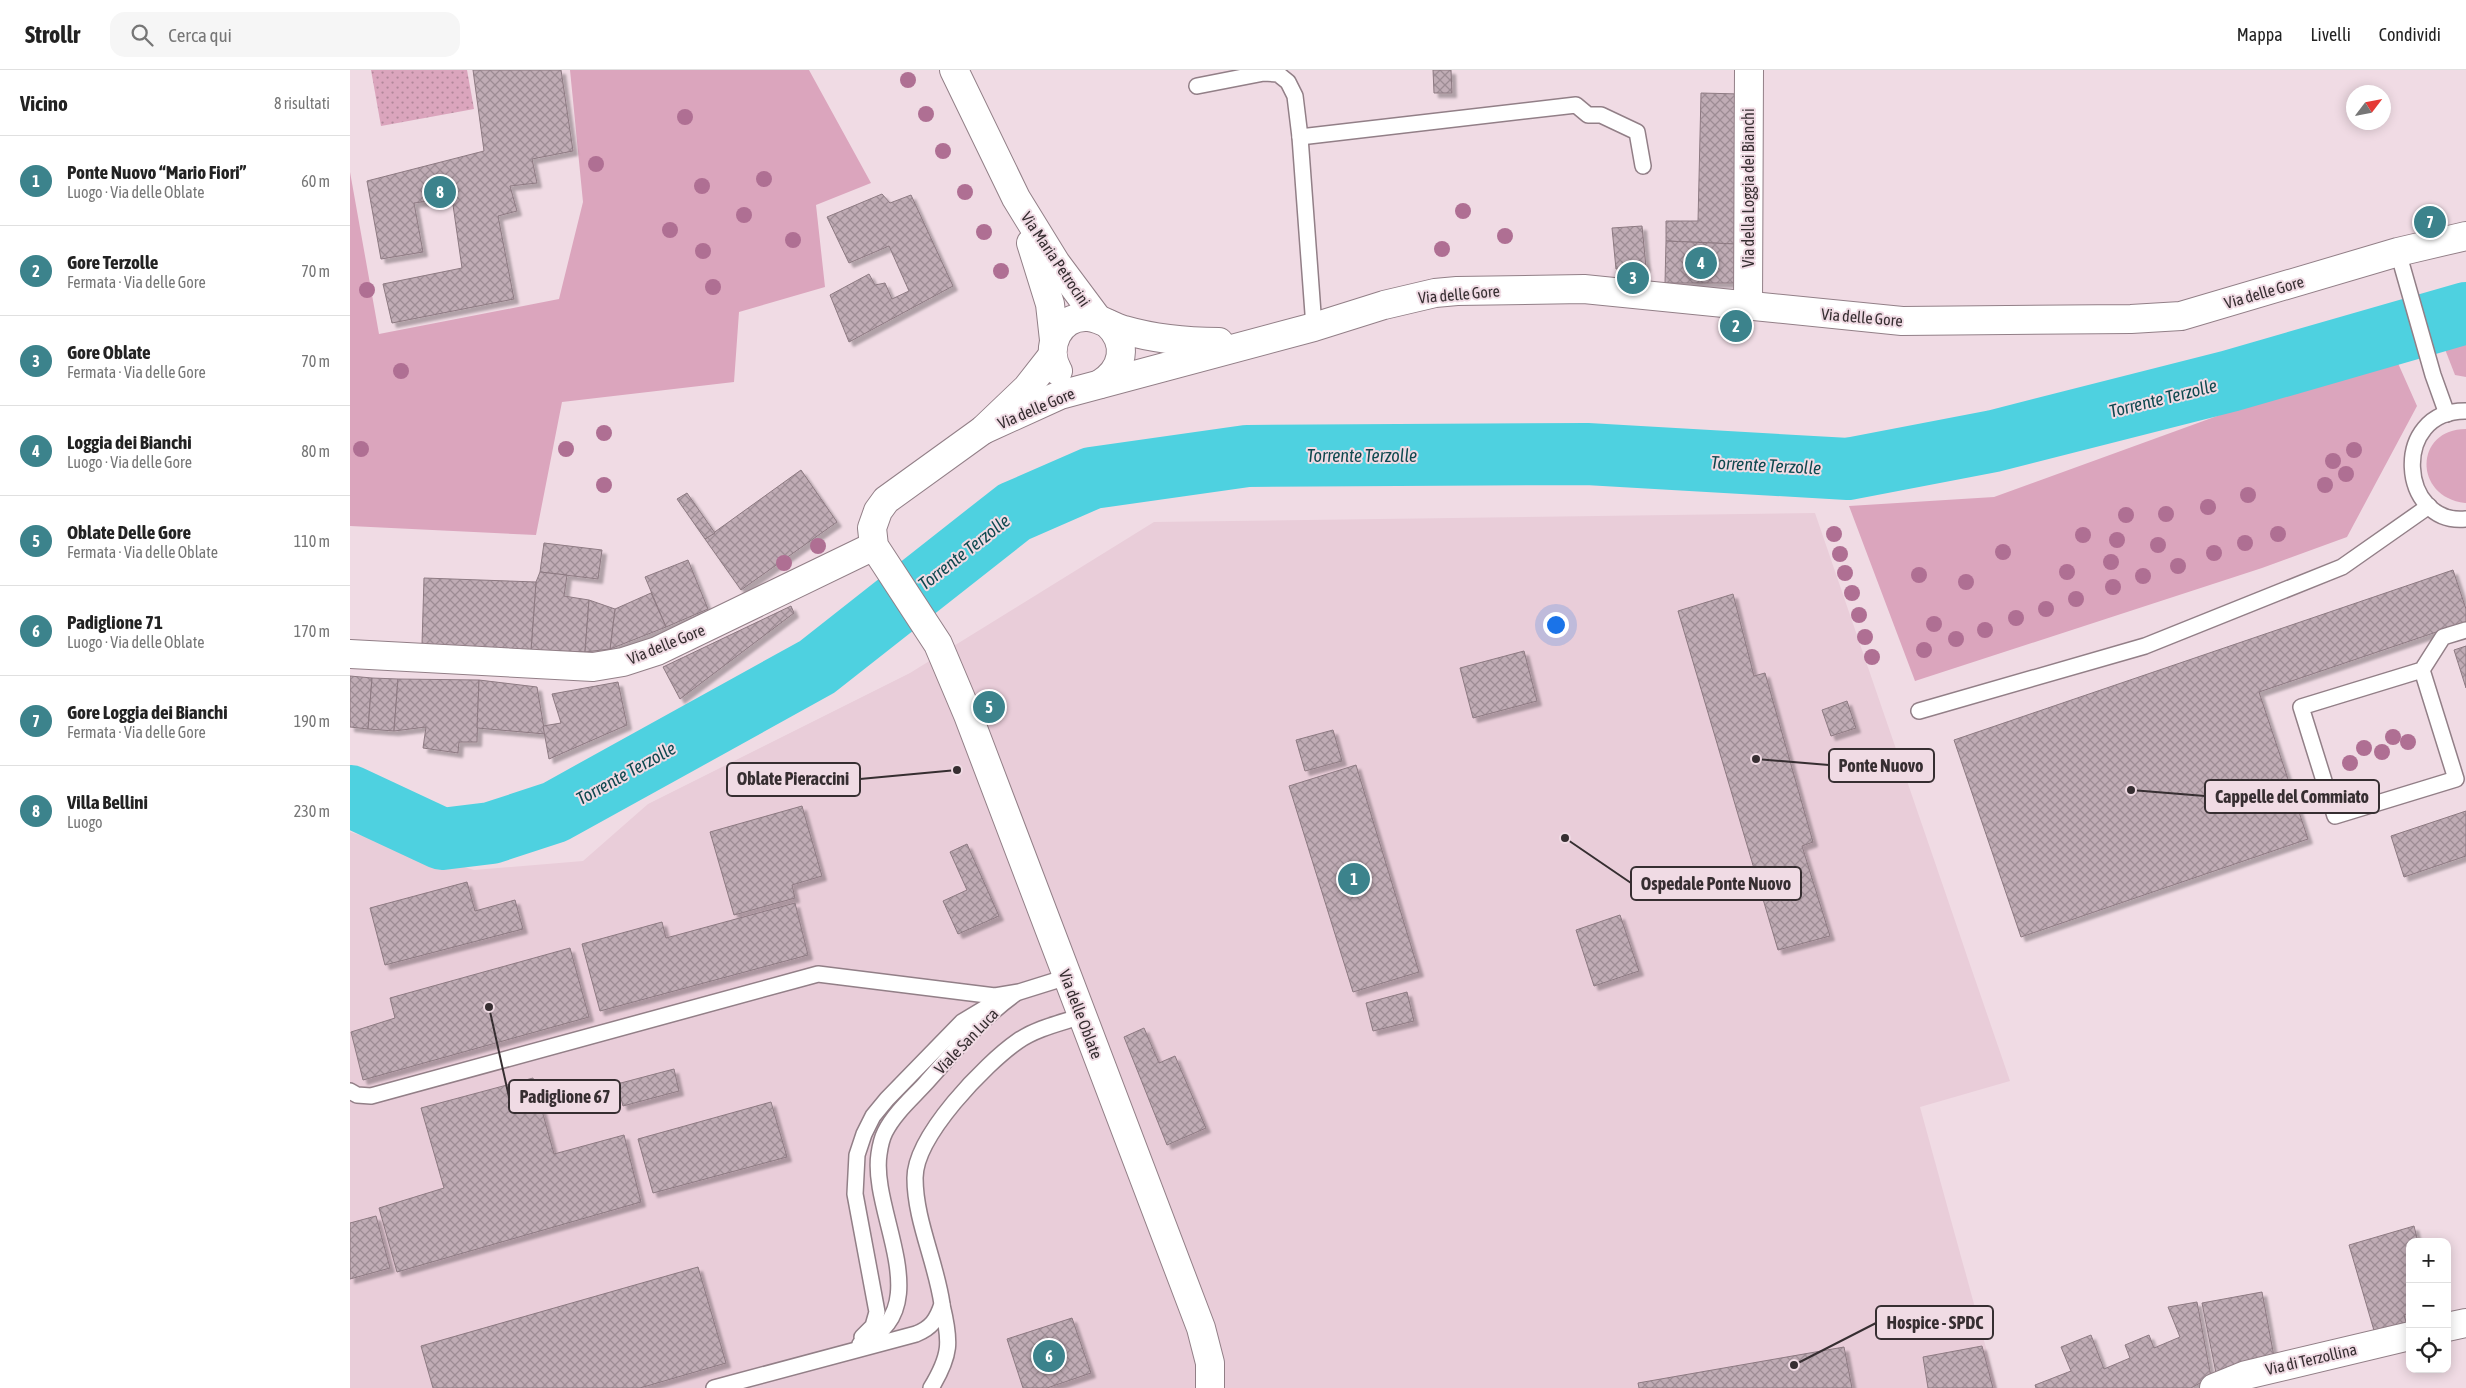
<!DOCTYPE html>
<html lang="it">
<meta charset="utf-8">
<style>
:root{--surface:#fff;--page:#f6f6f6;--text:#222;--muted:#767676;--line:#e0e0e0;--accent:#3c838c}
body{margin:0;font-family:"Asap Condensed",sans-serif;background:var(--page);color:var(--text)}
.controls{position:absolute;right:15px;bottom:15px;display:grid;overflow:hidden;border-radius:10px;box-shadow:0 2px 12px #0003}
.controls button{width:45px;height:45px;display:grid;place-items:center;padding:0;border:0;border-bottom:1px solid var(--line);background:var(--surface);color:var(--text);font:25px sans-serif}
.compass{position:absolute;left:1996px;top:15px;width:45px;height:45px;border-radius:50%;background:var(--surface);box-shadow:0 2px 12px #0003;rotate:58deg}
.you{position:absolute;left:1205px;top:554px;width:18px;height:18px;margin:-12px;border:4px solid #fff;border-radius:50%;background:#1a73e8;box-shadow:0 0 0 8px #1a73e833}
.badge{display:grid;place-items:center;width:32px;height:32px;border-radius:50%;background:var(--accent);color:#fff;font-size:16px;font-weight:700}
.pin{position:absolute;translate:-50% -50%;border:2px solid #fff;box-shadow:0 1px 5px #0006}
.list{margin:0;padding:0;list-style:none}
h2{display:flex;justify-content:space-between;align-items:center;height:65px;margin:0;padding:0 20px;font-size:21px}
h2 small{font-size:16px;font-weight:400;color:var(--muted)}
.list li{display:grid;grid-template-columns:32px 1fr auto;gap:15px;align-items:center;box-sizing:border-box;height:90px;padding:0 20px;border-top:1px solid var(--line)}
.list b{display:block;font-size:19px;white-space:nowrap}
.list p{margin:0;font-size:16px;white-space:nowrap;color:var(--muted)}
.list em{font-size:16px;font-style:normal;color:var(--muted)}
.icon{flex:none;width:28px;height:28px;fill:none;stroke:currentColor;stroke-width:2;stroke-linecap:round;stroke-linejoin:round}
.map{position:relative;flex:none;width:2116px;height:1318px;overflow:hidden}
header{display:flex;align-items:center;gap:30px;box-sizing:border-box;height:70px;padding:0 25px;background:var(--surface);border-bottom:1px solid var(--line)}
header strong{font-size:24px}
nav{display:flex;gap:28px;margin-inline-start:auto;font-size:18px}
.search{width:350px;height:45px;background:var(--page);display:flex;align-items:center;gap:12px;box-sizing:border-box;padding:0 18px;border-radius:15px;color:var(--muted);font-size:19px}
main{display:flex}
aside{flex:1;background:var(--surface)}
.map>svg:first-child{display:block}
.built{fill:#e9cdd9}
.grass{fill:url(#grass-dots)}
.park{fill:#dba5bd}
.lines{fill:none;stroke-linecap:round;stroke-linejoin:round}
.river{stroke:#4ed1e0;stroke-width:62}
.building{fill:url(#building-cross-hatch);stroke:#8d7a82;filter:url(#shadow)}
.lane-casing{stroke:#927f87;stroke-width:18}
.street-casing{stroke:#927f87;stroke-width:30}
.secondary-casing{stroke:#927f87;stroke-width:30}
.lane{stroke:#fff;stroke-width:15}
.street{stroke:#fff;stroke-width:28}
.secondary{stroke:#fff;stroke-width:28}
.tree{fill:#af6f93}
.labels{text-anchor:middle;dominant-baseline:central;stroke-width:4;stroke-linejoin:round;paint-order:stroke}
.street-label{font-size:16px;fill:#362e31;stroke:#f0dbe4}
.water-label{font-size:18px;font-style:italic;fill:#0e484f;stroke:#f0dbe4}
.leader{fill:none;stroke:#362e31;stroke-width:2}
.callout-dot{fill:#362e31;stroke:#f0dbe4;stroke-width:2}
.callout{fill:#f0dbe4;stroke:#362e31;stroke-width:2}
.callout-label{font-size:18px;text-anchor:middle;font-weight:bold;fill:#362e31}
</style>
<header>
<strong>Strollr</strong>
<div class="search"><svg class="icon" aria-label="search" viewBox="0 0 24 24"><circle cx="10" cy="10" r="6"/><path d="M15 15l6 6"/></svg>Cerca qui</div>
<nav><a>Mappa</a><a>Livelli</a><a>Condividi</a></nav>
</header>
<main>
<aside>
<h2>Vicino<small>8 risultati</small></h2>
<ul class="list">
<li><span class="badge">1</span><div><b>Ponte Nuovo “Mario Fiori”</b><p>Luogo · Via delle Oblate</p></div><em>60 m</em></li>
<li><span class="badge">2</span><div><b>Gore Terzolle</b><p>Fermata · Via delle Gore</p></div><em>70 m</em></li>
<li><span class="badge">3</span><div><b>Gore Oblate</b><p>Fermata · Via delle Gore</p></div><em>70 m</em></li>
<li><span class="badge">4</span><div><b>Loggia dei Bianchi</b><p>Luogo · Via delle Gore</p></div><em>80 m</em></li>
<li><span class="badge">5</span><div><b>Oblate Delle Gore</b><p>Fermata · Via delle Oblate</p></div><em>110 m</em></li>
<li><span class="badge">6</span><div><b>Padiglione 71</b><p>Luogo · Via delle Oblate</p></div><em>170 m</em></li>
<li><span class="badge">7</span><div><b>Gore Loggia dei Bianchi</b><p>Fermata · Via delle Gore</p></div><em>190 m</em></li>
<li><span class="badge">8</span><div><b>Villa Bellini</b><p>Luogo</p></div><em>230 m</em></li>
</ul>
</aside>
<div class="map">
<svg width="2116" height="1318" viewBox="0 0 2116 1318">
<defs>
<pattern id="grass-dots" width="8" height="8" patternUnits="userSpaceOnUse" patternTransform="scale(1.25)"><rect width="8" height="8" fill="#dba5bd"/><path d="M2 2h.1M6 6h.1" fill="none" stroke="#b2879a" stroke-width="1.8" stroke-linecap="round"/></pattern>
<pattern id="building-cross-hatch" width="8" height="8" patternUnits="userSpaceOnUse" patternTransform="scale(1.25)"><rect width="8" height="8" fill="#c0acb5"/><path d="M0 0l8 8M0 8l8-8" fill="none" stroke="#9d8c94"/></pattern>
<filter id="shadow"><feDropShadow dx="4.5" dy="4.5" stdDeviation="1" flood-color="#0004"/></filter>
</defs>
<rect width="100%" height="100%" fill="#f0dbe4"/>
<polygon class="built" points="1465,443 1660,1011 1570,1037 1647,1318 0,1318 0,762 124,800 233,791 298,734 560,603 804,452"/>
<polygon class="grass" points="21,0 117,0 124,39 31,56"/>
<g class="park">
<polygon points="220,0 459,0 521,113 466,135 475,217 389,242 384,312 212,332 186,465 0,456 0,102 29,264 209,229 233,132"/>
<polygon points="2116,262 2116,307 2105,305 2091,269"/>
<polygon points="2043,282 2067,336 1997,467 1912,498 1565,611 1499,436 1644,427"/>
<path d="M2116,359V433H2115C2063,427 2064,359 2116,359Z"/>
</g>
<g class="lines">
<polyline class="river" points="0,726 92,769 141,763 205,742 467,597 664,442 742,408 897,386 1237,384 1498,399 1644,371 1880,311 2116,243"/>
</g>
<g class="building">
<polygon points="123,0 211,0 223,81 182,89 187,113 160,116 167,141 148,146 164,229 42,253 33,214 112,198 102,128 64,133 73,182 31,189 17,111 134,81"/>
<polygon points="1083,0 1101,0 1102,23 1084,23"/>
<polygon points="1351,23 1390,24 1386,174 1316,171 1316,151 1348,151"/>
<polygon points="532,124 540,133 561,125 603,216 499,272 480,225 519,204 525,215 535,213 542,229 559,221 539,176 499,193 477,147"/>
<polygon points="1292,156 1296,197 1266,199 1262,158"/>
<polygon points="1316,171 1386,174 1386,213 1315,213"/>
<polygon points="451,400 487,452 391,520 355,469"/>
<polygon points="337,423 365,463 355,469 327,429"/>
<polygon points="194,473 252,480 248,509 190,502"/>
<polygon points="338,490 358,539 316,557 295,507"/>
<polygon points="2103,500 2116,539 2116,552 1909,622 1958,769 1671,867 1604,670"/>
<polygon points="190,502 217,505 214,526 239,530 235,582 181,580 186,512"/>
<polygon points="74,508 186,512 181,580 72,574"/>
<polygon points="301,523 316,557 260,579 265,539"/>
<polygon points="1383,524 1404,606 1415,603 1463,772 1452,776 1480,866 1428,880 1328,541"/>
<polygon points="239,530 265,539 260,579 235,582"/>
<polygon points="441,536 444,543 330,629 313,597"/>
<polygon points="2116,576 2116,618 2104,580"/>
<polygon points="1174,581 1187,631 1123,648 1110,598"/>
<polygon points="0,606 22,608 18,659 0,657"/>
<polygon points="22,608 48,609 44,661 18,659"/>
<polygon points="48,609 129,610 127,672 109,672 108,683 73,678 76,657 44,661"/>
<polygon points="129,610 187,617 195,664 127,658"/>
<polygon points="268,612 277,655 199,689 193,656 211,653 202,624"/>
<polygon points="1497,631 1506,658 1481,666 1472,640"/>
<polygon points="983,660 992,691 955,701 946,670"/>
<polygon points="1006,695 1069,902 1003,922 939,716"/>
<polygon points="452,736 472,806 442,815 445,828 384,845 360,762"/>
<polygon points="2116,741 2116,786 2054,807 2041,766"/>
<polygon points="617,774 649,846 608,864 593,831 617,820 600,782"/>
<polygon points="117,812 125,841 165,830 173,859 35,895 20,838"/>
<polygon points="445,833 458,885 250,941 232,874 312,852 316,868"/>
<polygon points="1270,845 1289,901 1244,916 1226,860"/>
<polygon points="220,878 239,947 13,1010 1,962 45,948 40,928"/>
<polygon points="1057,922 1064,951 1023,961 1016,933"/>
<polygon points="794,958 809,993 825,986 856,1058 817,1075 774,967"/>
<polygon points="324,999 329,1021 273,1036 267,1014"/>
<polygon points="183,1008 204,1084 274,1065 291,1132 47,1202 29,1138 94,1118 71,1038"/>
<polygon points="421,1032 437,1087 303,1123 288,1069"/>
<polygon points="26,1146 40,1198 0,1209 0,1153"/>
<polygon points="2064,1156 2068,1172 2060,1172 2060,1244 2054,1245 2057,1255 2025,1264 1999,1175"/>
<polygon points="348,1197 376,1293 290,1318 83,1318 71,1276"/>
<polygon points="1912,1222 1925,1292 1866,1303 1852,1233"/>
<polygon points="1847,1232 1861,1307 1841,1318 1686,1318 1685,1315 1721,1301 1711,1277 1741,1265 1754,1299 1780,1288 1775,1275 1799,1265 1804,1278 1830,1267 1818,1237"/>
<polygon points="722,1248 741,1303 697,1318 673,1318 657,1269"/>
<polygon points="1632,1276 1643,1318 1578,1318 1573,1287"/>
<polygon points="1494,1277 1502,1318 1289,1318 1288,1313"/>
</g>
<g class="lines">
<defs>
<g id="lane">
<polyline points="847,16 914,3 928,4 938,12 945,26 950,67 964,257"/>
<polyline points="950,67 1226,35 1238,45 1251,45 1287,62 1293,96"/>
<polyline points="2048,182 2083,305 2097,344"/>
<path d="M2116,341C2040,340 2049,456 2116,449"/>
<polyline points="2072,600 2106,709 1985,746 1951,637 2072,600 2093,567 2116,560"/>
<polyline points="1569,641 1795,576 1992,497 2079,436"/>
<polyline points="0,1021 7,1025 21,1026 468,904 645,926 669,922 717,907"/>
<polyline points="512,1267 523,1256 527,1242 505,1124 507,1085 514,1064 523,1046 537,1029 612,952 642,934"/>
<path d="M510,1274C590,1240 520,1143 529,1084C530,1077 532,1068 535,1062C544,1044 561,1029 574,1015C603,983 630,949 665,924"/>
<path d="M364,1318L566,1264C581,1258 587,1250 592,1234C586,1192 565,1150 565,1108C565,1066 635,994 668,971C687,958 711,953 732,946"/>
<path d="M581,1318C601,1285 601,1272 592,1235"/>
</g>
<g id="street">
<polyline points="1398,237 1399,0"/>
<polyline points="0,584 243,597 273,592 307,581 524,476"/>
<polyline points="2097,1257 2116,1253"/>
<polyline points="1864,1318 1896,1305 2060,1266"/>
</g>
<g id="secondary">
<polyline points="604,0 666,128 706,193 747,248"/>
<polyline points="681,173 700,234 704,270"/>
<polyline points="702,286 677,318 633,360 536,430 528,441 522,458 524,476 588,574 618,645 851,1258 860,1293 860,1318"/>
<path d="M708,301C694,278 709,245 738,247C751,248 762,257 774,260C805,269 837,272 869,272"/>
<path d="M750,314C773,300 779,274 758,254"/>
<polyline points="633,360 710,325 964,257 1034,235 1085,223 1107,221 1234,219 1552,251 1781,249 1831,246 2048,182 2116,166"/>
</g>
</defs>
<use href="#lane" class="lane-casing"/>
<use href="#street" class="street-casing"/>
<use href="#secondary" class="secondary-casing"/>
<use href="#lane" class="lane"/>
<use href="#street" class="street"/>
<use href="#secondary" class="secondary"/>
</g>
<g class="tree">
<circle cx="558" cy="10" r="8"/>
<circle cx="576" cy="44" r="8"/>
<circle cx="335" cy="47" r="8"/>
<circle cx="593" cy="81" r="8"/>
<circle cx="246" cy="94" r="8"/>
<circle cx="414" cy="109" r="8"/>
<circle cx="352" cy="116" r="8"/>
<circle cx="615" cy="122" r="8"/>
<circle cx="1113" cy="141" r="8"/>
<circle cx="394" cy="145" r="8"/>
<circle cx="320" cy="160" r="8"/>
<circle cx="634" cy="162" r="8"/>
<circle cx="1155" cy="166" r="8"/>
<circle cx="443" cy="170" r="8"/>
<circle cx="1092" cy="179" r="8"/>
<circle cx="353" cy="181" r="8"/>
<circle cx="651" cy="201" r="8"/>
<circle cx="363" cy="217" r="8"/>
<circle cx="17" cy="220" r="8"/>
<circle cx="51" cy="301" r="8"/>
<circle cx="254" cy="363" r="8"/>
<circle cx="11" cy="379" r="8"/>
<circle cx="216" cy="379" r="8"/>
<circle cx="2004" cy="380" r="8"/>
<circle cx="1983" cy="391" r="8"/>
<circle cx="1996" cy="404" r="8"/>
<circle cx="254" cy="415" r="8"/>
<circle cx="1975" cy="415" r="8"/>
<circle cx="1898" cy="425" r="8"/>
<circle cx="1858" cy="437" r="8"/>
<circle cx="1816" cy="444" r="8"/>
<circle cx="1776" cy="445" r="8"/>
<circle cx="1484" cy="464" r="8"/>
<circle cx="1928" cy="464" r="8"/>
<circle cx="1733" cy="465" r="8"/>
<circle cx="1767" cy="470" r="8"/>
<circle cx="1895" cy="473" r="8"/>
<circle cx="1808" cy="475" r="8"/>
<circle cx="468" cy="476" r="8"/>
<circle cx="1653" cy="482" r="8"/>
<circle cx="1864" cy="483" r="8"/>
<circle cx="1490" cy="484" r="8"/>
<circle cx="1761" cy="492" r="8"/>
<circle cx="434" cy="493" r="8"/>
<circle cx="1828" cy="496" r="8"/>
<circle cx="1717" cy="502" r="8"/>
<circle cx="1495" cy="503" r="8"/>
<circle cx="1569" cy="505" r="8"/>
<circle cx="1793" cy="506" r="8"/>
<circle cx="1616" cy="512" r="8"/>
<circle cx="1763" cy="517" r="8"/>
<circle cx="1502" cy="523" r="8"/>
<circle cx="1726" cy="529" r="8"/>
<circle cx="1696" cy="539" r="8"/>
<circle cx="1509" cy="545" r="8"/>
<circle cx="1666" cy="548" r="8"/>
<circle cx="1584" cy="554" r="8"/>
<circle cx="1635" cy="560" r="8"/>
<circle cx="1515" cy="567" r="8"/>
<circle cx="1606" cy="569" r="8"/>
<circle cx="1574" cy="580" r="8"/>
<circle cx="1522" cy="587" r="8"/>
<circle cx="2043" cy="667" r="8"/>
<circle cx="2058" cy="672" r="8"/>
<circle cx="2014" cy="678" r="8"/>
<circle cx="2032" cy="682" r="8"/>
<circle cx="2000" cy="693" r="8"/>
</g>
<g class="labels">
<g class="street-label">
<text transform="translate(1398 118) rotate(-90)">Via della Loggia dei Bianchi</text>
<text transform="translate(706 189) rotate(56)">Via Maria Petrocini</text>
<text transform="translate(1914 222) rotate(-16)">Via delle Gore</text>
<text transform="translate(1109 224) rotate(-5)">Via delle Gore</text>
<text transform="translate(1512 247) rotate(5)">Via delle Gore</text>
<text transform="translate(686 338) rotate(-23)">Via delle Gore</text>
<text transform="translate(316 574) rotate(-22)">Via delle Gore</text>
<text transform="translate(731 944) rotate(69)">Via delle Oblate</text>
<text transform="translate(616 971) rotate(-46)">Viale San Luca</text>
<text transform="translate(1961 1289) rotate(-13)">Via di Terzollina</text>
</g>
<g class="water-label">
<text transform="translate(1813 328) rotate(-14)">Torrente Terzolle</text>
<text x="1012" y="385">Torrente Terzolle</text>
<text transform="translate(1416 395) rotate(3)">Torrente Terzolle</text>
<text transform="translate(614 482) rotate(-38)">Torrente Terzolle</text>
<text transform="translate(276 703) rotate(-29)">Torrente Terzolle</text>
</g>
</g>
<path class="leader" d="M1406 689L1479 695M607 700L510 709M1781 720L1855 726M1215 768L1281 813M139 937L159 1027M1444 1295L1526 1253"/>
<g class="callout-dot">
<circle cx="1406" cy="689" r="5"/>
<circle cx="607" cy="700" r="5"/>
<circle cx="1781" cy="720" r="5"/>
<circle cx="1215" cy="768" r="5"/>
<circle cx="139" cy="937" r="5"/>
<circle cx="1444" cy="1295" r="5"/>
</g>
<g class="callout">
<rect x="1479" y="679" width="105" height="33" rx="5"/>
<rect x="377" y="693" width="133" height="33" rx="5"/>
<rect x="1855" y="710" width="174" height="33" rx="5"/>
<rect x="1281" y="797" width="170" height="33" rx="5"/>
<rect x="159" y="1010" width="111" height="33" rx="5"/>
<rect x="1526" y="1236" width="117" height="33" rx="5"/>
</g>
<g class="callout-label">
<text x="1531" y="702">Ponte Nuovo</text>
<text x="443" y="715">Oblate Pieraccini</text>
<text x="1942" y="733">Cappelle del Commiato</text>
<text x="1366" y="820">Ospedale Ponte Nuovo</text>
<text x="215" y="1033">Padiglione 67</text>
<text x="1585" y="1259">Hospice - SPDC</text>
</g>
</svg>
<div class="controls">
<button>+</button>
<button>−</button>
<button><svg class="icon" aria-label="locate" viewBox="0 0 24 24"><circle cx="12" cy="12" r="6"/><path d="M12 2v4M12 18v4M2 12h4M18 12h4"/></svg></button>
</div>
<svg class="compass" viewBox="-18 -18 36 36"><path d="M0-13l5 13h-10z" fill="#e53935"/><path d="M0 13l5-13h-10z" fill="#767676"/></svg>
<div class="you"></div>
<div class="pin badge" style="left:1004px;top:809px">1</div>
<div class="pin badge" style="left:1386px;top:256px">2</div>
<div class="pin badge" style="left:1283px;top:208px">3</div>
<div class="pin badge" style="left:1351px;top:193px">4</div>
<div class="pin badge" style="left:639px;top:637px">5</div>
<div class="pin badge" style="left:699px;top:1286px">6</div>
<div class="pin badge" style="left:2080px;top:152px">7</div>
<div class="pin badge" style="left:90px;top:122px">8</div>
</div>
</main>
